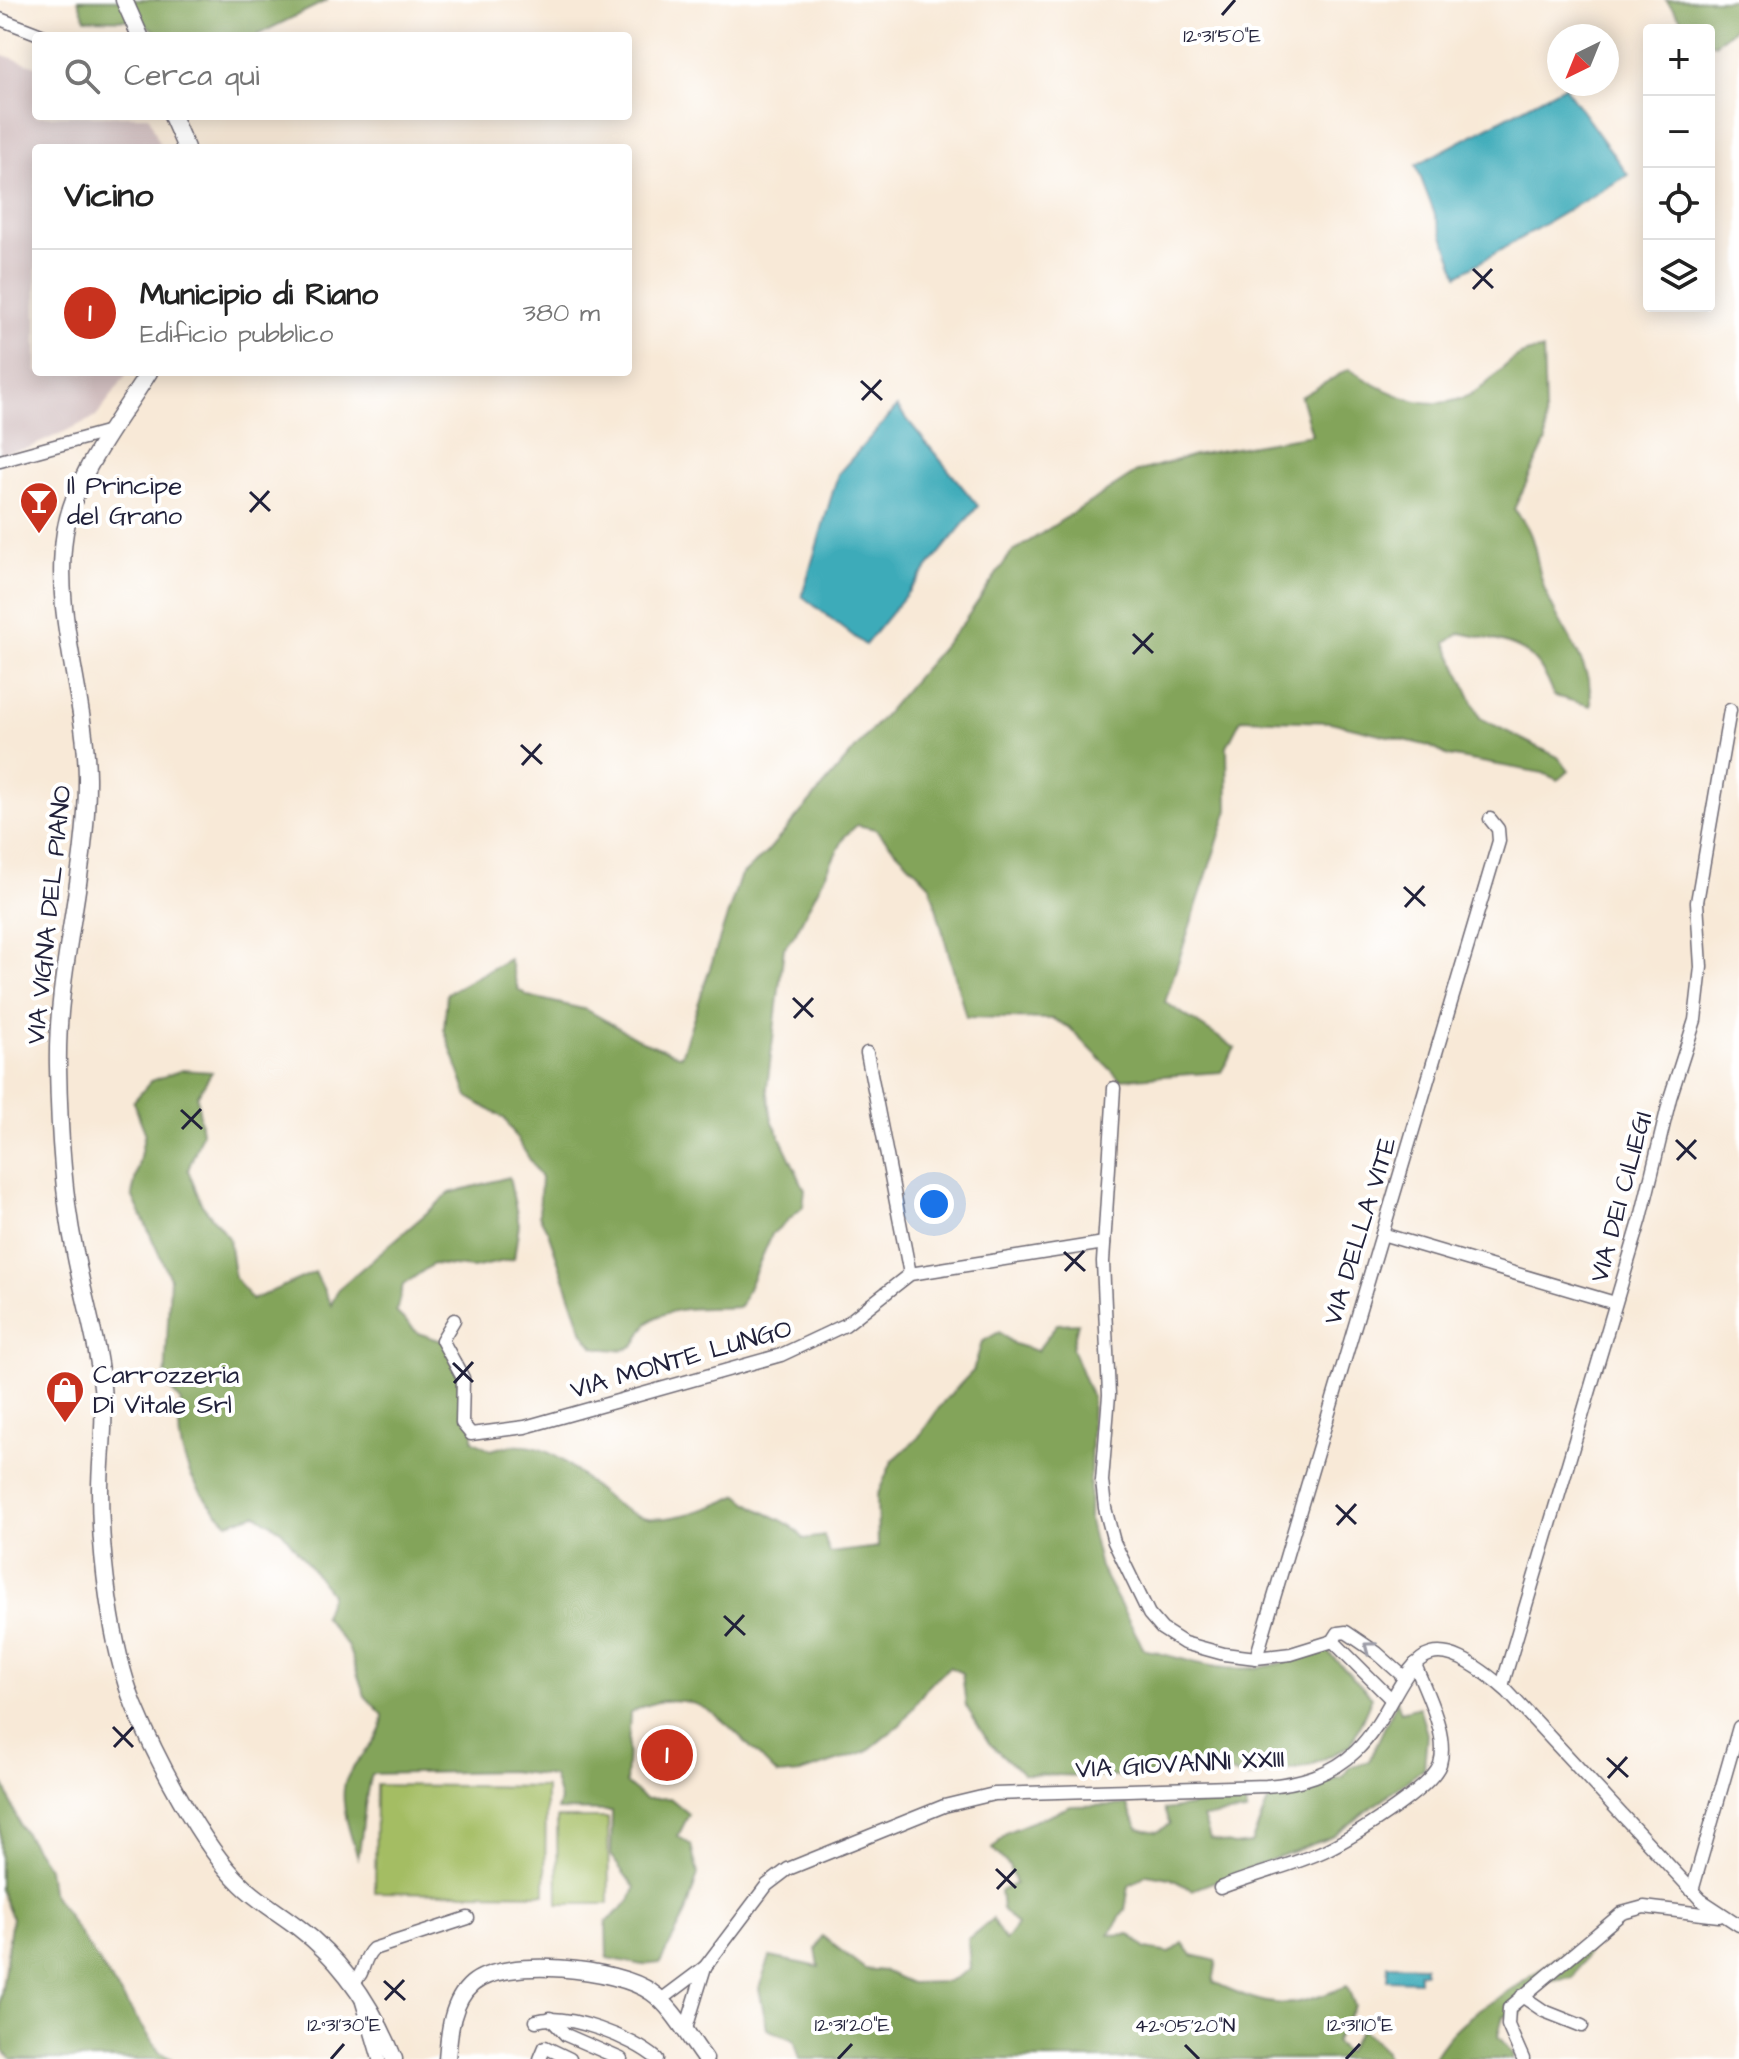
<!DOCTYPE html>
<html lang="it">
<meta charset="utf-8">
<style>
:root{--surface:#fff;--page:#f2f2f2;--text:#222;--muted:#767676;--line:#e0e0e0;--accent:#c8321e}
body{margin:0;font-family:"Architects Daughter",sans-serif;background:var(--page);color:var(--text)}
.controls{position:absolute;right:24px;top:24px;display:grid;overflow:hidden;border-radius:8px;box-shadow:0 4px 20px #0003}
.controls button{width:72px;height:72px;display:grid;place-items:center;padding:0;border:0;border-bottom:2px solid var(--line);background:var(--surface);color:var(--text);font:40px sans-serif}
.compass{position:absolute;left:1547px;top:24px;width:72px;height:72px;border-radius:50%;background:var(--surface);box-shadow:0 4px 20px #0003;rotate:223deg}
.you{position:absolute;left:934px;top:1204px;width:28px;height:28px;margin:-20px;border:6px solid #fff;border-radius:50%;background:#1a73e8;box-shadow:0 0 0 12px #1a73e833}
.badge{display:grid;place-items:center;width:52px;height:52px;border-radius:50%;background:var(--accent);color:#fff;font-size:26px;font-weight:700}
.pin{position:absolute;translate:-50% -50%;border:4px solid #fff;box-shadow:0 2px 8px #0006}
.list{margin:0;padding:0;list-style:none}
h2{display:flex;justify-content:space-between;align-items:center;height:104px;margin:0;padding:0 32px;font-size:34px}
h2 small{font-size:26px;font-weight:400;color:var(--muted)}
.list li{display:grid;grid-template-columns:52px 1fr auto;gap:24px;align-items:center;box-sizing:border-box;height:128px;padding:0 32px;border-top:2px solid var(--line)}
.list b{display:block;font-size:30px;white-space:nowrap}
.list p{margin:0;font-size:26px;white-space:nowrap;color:var(--muted)}
.list em{font-size:26px;font-style:normal;color:var(--muted)}
.icon{flex:none;width:44px;height:44px;fill:none;stroke:currentColor;stroke-width:2;stroke-linecap:round;stroke-linejoin:round}
.map{position:relative;flex:none;width:1739px;height:2059px;overflow:hidden}
.search{position:absolute;background:var(--surface);box-shadow:0 4px 20px #0003;left:32px;top:32px;width:600px;height:88px;display:flex;align-items:center;gap:20px;box-sizing:border-box;padding:0 28px;border-radius:8px;color:var(--muted);font-size:30px}
.panel{position:absolute;background:var(--surface);box-shadow:0 4px 20px #0003;left:32px;top:144px;width:600px;height:232px;border-radius:8px}
.map>svg:first-child{display:block}
.industrial{fill:#d2bfc0}
.green{fill:#a4bd64;stroke:#637050;stroke-width:2}
.forest{fill:#83a45a;stroke:#52634a;stroke-width:2}
.water{fill:#3cabb9;stroke:#2f667a;stroke-width:2}
.lines{fill:none;stroke-linecap:round;stroke-linejoin:round}
.minor-casing{stroke:#6d6872;stroke-width:15}
.major-casing{stroke:#6d6872;stroke-width:19}
.minor{stroke:#fff;stroke-width:12}
.major{stroke:#fff;stroke-width:16}
.oneway{stroke:#9c9ca7}
.ticks{fill:none;stroke:#22223b;stroke-width:3}
.labels{text-anchor:middle;dominant-baseline:central;stroke-width:8;stroke-linejoin:round;paint-order:stroke}
.poi-label{font-size:26px;fill:#22223b;stroke:#fff;text-anchor:start}
.street-label{font-size:26px;fill:#22223b;stroke:#fff}
.ticks-label{font-size:20px;text-anchor:middle;fill:#22223b;stroke:#fff;stroke-width:8;stroke-linejoin:round;paint-order:stroke}
</style>
<div class="map">
<svg width="1739" height="2059" viewBox="0 0 1739 2059">
<rect width="100%" height="100%" fill="#fff"/>
<filter id="ink" filterUnits="userSpaceOnUse"><feTurbulence type="fractalNoise" baseFrequency=".0125" numOctaves="2"/><feDisplacementMap in="SourceGraphic" scale="16" xChannelSelector="R" yChannelSelector="G"/><feConvolveMatrix kernelMatrix="1 2 1 2 8 2 1 2 1" color-interpolation-filters="sRGB"/></filter>
<filter id="wash" filterUnits="userSpaceOnUse"><feTurbulence type="fractalNoise" baseFrequency=".006" numOctaves="4" result="noise"/><feDisplacementMap in="SourceGraphic" scale="32" xChannelSelector="R" yChannelSelector="G"/><feGaussianBlur stdDeviation="1.8" result="paint"/><feColorMatrix in="noise" values="0 0 0 0 0 0 0 0 0 0 0 0 0 0 0 0 0 1.4 0 .05"/><feComposite in="paint" operator="in"/></filter>
<g filter="url(#wash)">
<rect width="100%" height="100%" fill="#f8e9d7"/>
<polygon class="industrial" points="0,54 36,66 36,116 149,116 161,148 36,148 36,372 128,372 96,417 29,448 0,453"/>
<g class="green">
<polygon points="376,1785 546,1787 545,1894 375,1892"/>
<polygon points="557,1818 608,1818 609,1904 558,1904"/>
</g>
<g class="forest">
<polygon points="78,0 328,0 255,36 164,36 137,20 85,19"/>
<polygon points="1666,0 1739,0 1739,24 1715,44 1709,42 1709,30 1690,30"/>
<path d="M1543,350L1546,441L1514,509C1540,538 1533,558 1545,590C1560,630 1593,662 1591,706L1554,696C1535,642 1510,644 1460,633L1446,643L1480,718L1558,757L1569,771L1558,780L1543,773L1448,756L1429,746L1330,722L1241,719L1227,746L1228,810L1165,1002L1235,1048L1221,1072L1120,1079L1069,1027L1053,1019L966,1017L930,885L875,829L857,825L845,836L795,934L784,948L767,1088L772,1120L805,1190L803,1207L772,1234L740,1307C715,1309 683,1305 659,1316C627,1330 654,1359 594,1347L583,1333L548,1232L539,1215L541,1178L505,1119L468,1097L444,1029L447,993L509,959L518,989L528,996L587,1010L642,1041L681,1056L740,877L767,852L963,623L1011,553L1137,472L1194,455L1312,435L1301,397L1349,369C1392,397 1442,421 1486,384C1505,367 1515,351 1543,350Z"/>
<path d="M182,1070L212,1072L197,1096L202,1133L188,1170L202,1205L229,1238L234,1276L252,1300L315,1272L331,1305L338,1289L450,1193L509,1177L519,1224L514,1259L473,1268L433,1264L403,1285L396,1312L418,1333L457,1346V1378L473,1417V1440L491,1450C564,1426 586,1502 643,1517C668,1524 717,1506 739,1495C763,1518 784,1514 804,1539L824,1536L830,1553L878,1547L877,1496L892,1461L918,1438L944,1401L973,1371L982,1342L999,1332L1014,1344L1037,1351L1057,1324L1078,1323L1072,1348L1092,1398L1089,1521L1100,1567L1144,1649C1225,1671 1244,1679 1325,1649L1372,1697L1351,1745L1310,1766L1246,1778L1232,1773L1190,1775L1168,1772L1117,1777L1023,1774L989,1743L966,1706L962,1673L949,1667L928,1686L902,1723L867,1751L801,1773L778,1775C732,1732 699,1674 630,1713L626,1783L645,1799L670,1798L689,1814L678,1836L691,1845L698,1874L686,1913L660,1963L642,1965L607,1958L606,1922L630,1901L635,1888L611,1856L612,1811L557,1810L560,1800L553,1776L509,1771L371,1774C363,1803 364,1828 358,1857C351,1838 337,1797 347,1778C358,1755 382,1742 383,1715L365,1696L348,1647L323,1616L331,1594L282,1531L256,1514L228,1523C192,1490 172,1451 181,1401L165,1384L170,1278L132,1195L145,1132L133,1102L151,1081Z"/>
<path d="M1397,1700L1401,1712L1419,1707L1427,1734L1424,1768L1334,1836L1192,1890L1170,1878L1147,1874L1129,1886L1125,1910L1109,1935L1130,1934L1146,1949L1170,1953L1183,1943L1192,1955L1217,1961L1213,1982C1273,2009 1286,2011 1347,1986L1355,2006L1334,2042L1346,2052L1361,2029L1385,2051L1386,2059H800L794,2040L767,2029L759,1988L770,1957L819,1967L816,1949L822,1936L865,1969L884,1971L911,1983L948,1982L970,1969L968,1939L992,1919L1005,1941L1017,1925L1002,1909L1000,1891L1015,1884L1009,1866L993,1849L1007,1832L1071,1806L1127,1805L1138,1828L1157,1832L1170,1824L1164,1810L1202,1804L1245,1803L1247,1812L1203,1817L1210,1839L1234,1845L1251,1843L1270,1797L1299,1789L1306,1796L1320,1784L1343,1777L1349,1767L1369,1761Z"/>
<polygon points="4,1784 20,1826 48,1868 51,1891 160,2053 172,2059 12,2059 3,2050 0,2002 12,1918 0,1889 0,1791"/>
<path d="M1574,1947L1589,1951L1573,1978L1539,1983L1520,2014L1503,2016L1498,2036L1514,2055L1513,2059H1433C1460,2013 1492,2005 1533,1975C1547,1964 1558,1955 1574,1947Z"/>
</g>
<g class="water">
<polygon points="1564,86 1628,175 1458,275 1416,165"/>
<polygon points="897,407 978,506 865,645 802,596 838,474"/>
<polygon points="1388,1965 1425,1966 1425,1973 1419,1973 1419,1981 1387,1980"/>
</g>
</g>
<g filter="url(#ink)">
<g class="lines">
<defs>
<g id="minor">
<polyline points="0,19 44,36"/>
<polyline points="0,461 110,431"/>
<polyline points="867,1053 910,1274"/>
<polyline points="1114,1088 1103,1262 1109,1395 1102,1481 1105,1508 1114,1542 1149,1614 1162,1629 1184,1643 1224,1654 1256,1658 1291,1654 1333,1641 1338,1633 1346,1632 1377,1653 1404,1677"/>
<polyline points="1382,1234 1615,1303"/>
<polyline points="454,1320 442,1340 463,1378 462,1423 471,1434 525,1427 781,1355 845,1325 910,1274 1104,1243"/>
<polyline points="1333,1641 1390,1698"/>
<polyline points="1256,1658 1499,841 1498,829 1490,819"/>
<polyline points="1502,1686 1641,1218 1670,1098 1695,1020 1701,967 1697,902 1730,710"/>
<path d="M1220,1888C1254,1874 1291,1866 1324,1851C1349,1839 1432,1789 1440,1764C1449,1734 1425,1691 1415,1664"/>
<polyline points="1692,1891 1739,1727"/>
<path d="M354,1982C366,1972 362,1959 373,1949L468,1918"/>
<polyline points="1522,1996 1544,2011 1582,2026"/>
<path d="M661,2000L705,1967L767,1885L788,1869L944,1806L994,1794L1266,1786C1298,1784 1333,1774 1356,1751C1413,1694 1403,1600 1507,1691L1701,1900L1739,1925"/>
<polyline points="362,2002 379,2059"/>
<polyline points="550,2018 566,2035 621,2059"/>
<path d="M536,2021C567,2012 633,2038 657,2059"/>
<polyline points="685,2032 705,1967"/>
<polyline points="540,2059 545,2047 570,2059"/>
<polyline points="1523,2059 1508,2025 1509,2008 1622,1913 1644,1907 1719,1916"/>
</g>
<g id="major">
<polyline points="124,0 140,36"/>
<polyline points="172,116 186,148"/>
<path d="M149,372C118,422 75,473 65,532C52,613 86,696 87,777C88,874 56,969 58,1066C59,1126 62,1188 74,1247C83,1298 100,1347 103,1399C105,1429 100,1460 100,1490C100,1552 111,1648 134,1705C156,1758 201,1845 241,1884C258,1901 280,1913 299,1928C344,1962 373,2007 394,2059"/>
<path d="M447,2059C449,2034 451,2002 472,1984C504,1956 618,1968 651,1992C673,2007 689,2038 705,2059"/>
</g>
</defs>
<use href="#minor" class="minor-casing"/>
<use href="#major" class="major-casing"/>
<use href="#minor" class="minor"/>
<use href="#major" class="major"/>
</g>
<defs><path id="oneway-chevron" d="M-2-3.5L2.5 0L-2 3.5" fill="none" stroke-width="1.6" stroke-linecap="round" stroke-linejoin="round" transform="scale(2)"/></defs>
<use class="oneway" href="#oneway-chevron" transform="translate(1369 1647) rotate(-143)"/>
</g>
<path class="ticks" d="M1222,15L1235,0M1473,269L1493,288M1473,289L1492,269M861,381L882,400M862,400L881,380M250,492L270,511M250,512L269,491M1133,634L1153,653M1133,654L1153,633M521,745L542,764M522,765L541,744M1404,887L1425,906M1405,907L1424,886M793,998L813,1017M794,1018L813,998M181,1110L202,1129M182,1129L201,1109M1676,1140L1696,1159M1677,1160L1696,1140M1064,1252L1085,1271M1065,1271L1084,1251M453,1363L473,1382M454,1383L473,1362M1336,1505L1356,1524M1337,1525L1356,1504M724,1616L745,1635M725,1636L744,1615M113,1727L133,1747M114,1747L133,1727M1607,1758L1628,1777M1608,1778L1627,1757M996,1869L1016,1888M997,1889L1016,1869M384,1981L405,2000M385,2000L404,1980M1185,2045L1199,2059M331,2059L344,2044M838,2059L852,2044M1346,2059L1360,2044"/>
<defs>
<symbol id="bar-pin" viewBox="-11 -11 22 30"><path d="M0 17L-7.5 6A9.5 9.5 0 1 1 7.5 6Z" fill="#c8321e" stroke="#fff"/><path d="M-6-5H6L.8 .8V4.5H3.5V6h-7V4.5H-.8V.8Z" fill="#fff"/></symbol>
<symbol id="shop-pin" viewBox="-11 -11 22 30"><path d="M0 17L-7.5 6A9.5 9.5 0 1 1 7.5 6Z" fill="#c8321e" stroke="#fff"/><path d="M-5-2.5h2.3a2.7 3.5 0 0 1 5.4 0H5L5.5 6h-11ZM-1.5-2.5h3a1.5 2.3 0 0 0-3 0Z" fill="#fff"/></symbol>
</defs>
<g fill-rule="evenodd">
<use href="#bar-pin" x="17" y="479" width="44" height="60"/>
<use href="#shop-pin" x="43" y="1368" width="44" height="60"/>
</g>
<g class="labels">
<g class="poi-label">
<text x="67" y="486">Il Principe<tspan x="67" dy="30">del Grano</tspan></text>
<text x="93" y="1375">Carrozzeria<tspan x="93" dy="30">Di Vitale Srl</tspan></text>
</g>
<g class="street-label">
<text transform="translate(49 915) rotate(-84)">VIA VIGNA DEL PIANO</text>
<text transform="translate(1621 1197) rotate(-75)">VIA DEI CILIEGI</text>
<text transform="translate(1360 1231) rotate(-73)">VIA DELLA VITE</text>
<text transform="translate(681 1359) rotate(-16)">VIA MONTE LUNGO</text>
<text transform="translate(1180 1764) rotate(-3)">VIA GIOVANNI XXIII</text>
</g>
</g>
<g class="ticks-label">
<text x="1222" y="42">12°31'50"E</text>
<text x="344" y="2031">12°31'30"E</text>
<text x="852" y="2031">12°31'20"E</text>
<text x="1360" y="2031">12°31'10"E</text>
<text x="1185" y="2032">42°05'20"N</text>
</g>
</svg>
<div class="controls">
<button>+</button>
<button>−</button>
<button><svg class="icon" aria-label="locate" viewBox="0 0 24 24"><circle cx="12" cy="12" r="6"/><path d="M12 2v4M12 18v4M2 12h4M18 12h4"/></svg></button>
<button><svg class="icon" aria-label="layers" viewBox="0 0 24 24"><path d="M12 4l9 5-9 5-9-5zM3 14l9 5 9-5"/></svg></button>
</div>
<svg class="compass" viewBox="-18 -18 36 36"><path d="M0-13l5 13h-10z" fill="#e53935"/><path d="M0 13l5-13h-10z" fill="#767676"/></svg>
<div class="you"></div>
<div class="pin badge" style="left:667px;top:1755px">1</div>
<div class="search"><svg class="icon" aria-label="search" viewBox="0 0 24 24"><circle cx="10" cy="10" r="6"/><path d="M15 15l6 6"/></svg>Cerca qui</div>
<section class="panel">
<h2>Vicino<small></small></h2>
<ul class="list">
<li><span class="badge">1</span><div><b>Municipio di Riano</b><p>Edificio pubblico</p></div><em>380 m</em></li>
</ul>
</section>
</div>
